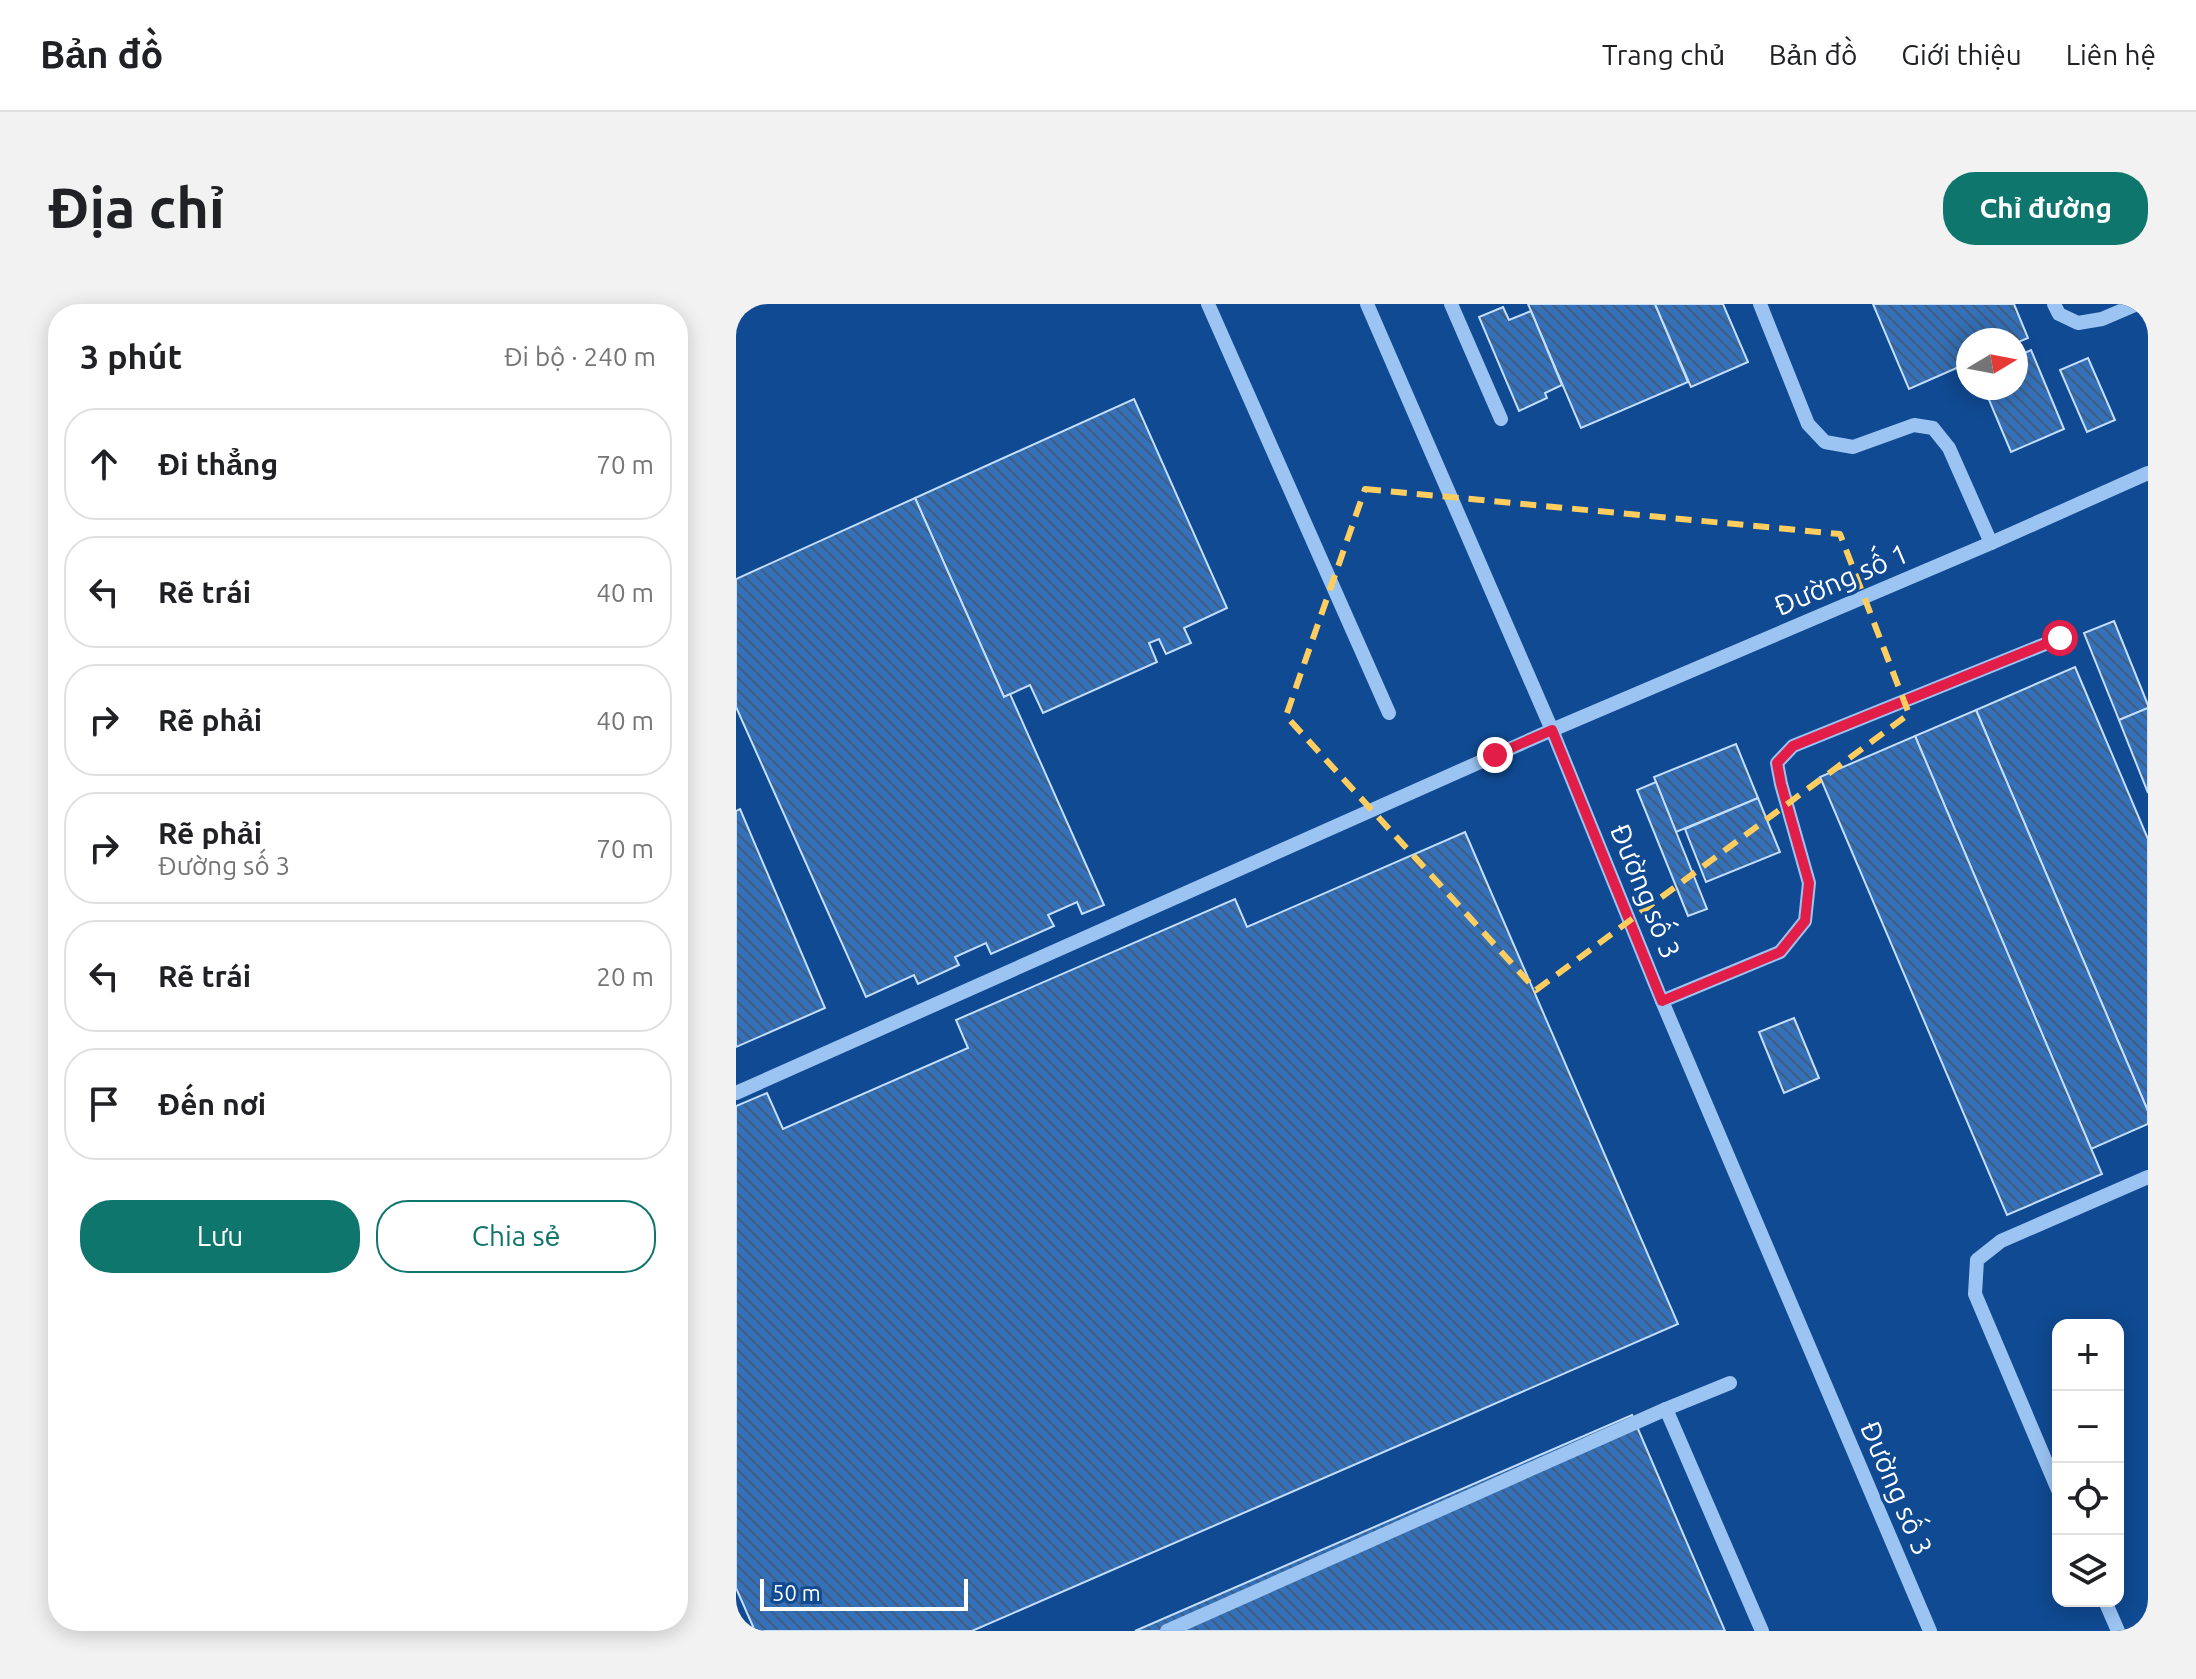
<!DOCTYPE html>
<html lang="vi">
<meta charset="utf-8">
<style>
:root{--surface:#fff;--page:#f2f2f2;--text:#202124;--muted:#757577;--line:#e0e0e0;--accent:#0f766e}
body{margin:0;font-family:Ubuntu,sans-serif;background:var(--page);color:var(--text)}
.controls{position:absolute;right:24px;bottom:24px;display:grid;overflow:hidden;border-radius:16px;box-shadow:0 4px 20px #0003}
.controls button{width:72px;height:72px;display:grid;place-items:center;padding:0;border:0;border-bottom:2px solid var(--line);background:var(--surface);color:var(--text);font:40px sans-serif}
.compass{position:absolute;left:1220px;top:24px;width:72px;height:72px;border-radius:50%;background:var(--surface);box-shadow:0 4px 20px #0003;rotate:80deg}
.scale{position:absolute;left:24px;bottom:20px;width:208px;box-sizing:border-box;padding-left:8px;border:4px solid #fff;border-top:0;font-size:22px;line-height:28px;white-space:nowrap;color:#fff;-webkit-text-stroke:6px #104a92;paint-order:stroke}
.stop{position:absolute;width:24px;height:24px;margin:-18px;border:6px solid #e11d48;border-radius:50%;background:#fff}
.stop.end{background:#e11d48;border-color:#fff;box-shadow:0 2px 8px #0008}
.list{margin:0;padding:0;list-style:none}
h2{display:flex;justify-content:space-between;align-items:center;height:104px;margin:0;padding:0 32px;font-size:34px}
h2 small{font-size:26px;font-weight:400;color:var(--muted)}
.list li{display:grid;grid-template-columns:52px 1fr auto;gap:24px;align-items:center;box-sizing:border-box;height:112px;margin:0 16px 16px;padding:0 16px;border:2px solid var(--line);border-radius:32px}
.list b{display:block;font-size:30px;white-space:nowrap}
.list p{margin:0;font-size:26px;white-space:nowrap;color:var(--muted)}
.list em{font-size:26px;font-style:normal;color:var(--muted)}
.actions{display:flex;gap:16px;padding:24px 32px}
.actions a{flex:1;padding:18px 0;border:2px solid var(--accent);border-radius:32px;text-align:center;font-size:28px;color:var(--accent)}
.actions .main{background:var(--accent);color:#fff}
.icon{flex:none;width:44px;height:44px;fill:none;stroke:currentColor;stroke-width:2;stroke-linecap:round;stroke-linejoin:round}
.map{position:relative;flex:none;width:1412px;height:1327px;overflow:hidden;border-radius:32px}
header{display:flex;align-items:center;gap:48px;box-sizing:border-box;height:112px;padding:0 40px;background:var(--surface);border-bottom:2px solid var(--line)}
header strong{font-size:38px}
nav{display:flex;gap:44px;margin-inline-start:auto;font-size:28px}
.intro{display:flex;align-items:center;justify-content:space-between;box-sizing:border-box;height:192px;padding:0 48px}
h1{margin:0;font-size:56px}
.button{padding:20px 36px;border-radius:32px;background:var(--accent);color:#fff;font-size:28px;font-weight:700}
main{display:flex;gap:48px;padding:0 48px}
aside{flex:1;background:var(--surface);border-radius:32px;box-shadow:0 4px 20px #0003}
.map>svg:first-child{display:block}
.building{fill:url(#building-back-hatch);stroke:#c3defe;stroke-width:2}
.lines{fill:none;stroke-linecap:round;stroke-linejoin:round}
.minor{stroke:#9bc4f3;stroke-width:14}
.route{stroke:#e11d48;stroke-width:10}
.marked{fill:none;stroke:#ffce5e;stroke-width:6;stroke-dasharray:16 10;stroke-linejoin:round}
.labels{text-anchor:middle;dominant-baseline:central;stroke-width:7;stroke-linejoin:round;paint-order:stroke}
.street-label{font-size:28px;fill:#fff;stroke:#104a92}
</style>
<header>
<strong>Bản đồ</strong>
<nav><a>Trang chủ</a><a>Bản đồ</a><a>Giới thiệu</a><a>Liên hệ</a></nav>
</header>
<div class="intro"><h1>Địa chỉ</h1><a class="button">Chỉ đường</a></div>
<main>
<aside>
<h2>3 phút<small>Đi bộ · 240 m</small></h2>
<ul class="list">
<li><svg class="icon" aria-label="ahead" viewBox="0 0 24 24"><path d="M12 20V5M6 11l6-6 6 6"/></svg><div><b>Đi thẳng</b></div><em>70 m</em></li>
<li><svg class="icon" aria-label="left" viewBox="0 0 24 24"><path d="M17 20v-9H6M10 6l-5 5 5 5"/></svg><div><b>Rẽ trái</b></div><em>40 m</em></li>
<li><svg class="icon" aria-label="right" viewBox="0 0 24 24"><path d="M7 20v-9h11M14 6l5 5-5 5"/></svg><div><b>Rẽ phải</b></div><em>40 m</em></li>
<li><svg class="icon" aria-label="right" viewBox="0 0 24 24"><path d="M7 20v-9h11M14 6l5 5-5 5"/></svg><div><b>Rẽ phải</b><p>Đường số 3</p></div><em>70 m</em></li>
<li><svg class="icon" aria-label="left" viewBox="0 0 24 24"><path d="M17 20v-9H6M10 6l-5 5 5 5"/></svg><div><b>Rẽ trái</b></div><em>20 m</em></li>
<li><svg class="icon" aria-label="arrive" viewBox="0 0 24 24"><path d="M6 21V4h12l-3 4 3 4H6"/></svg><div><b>Đến nơi</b></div></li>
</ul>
<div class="actions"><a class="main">Lưu</a><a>Chia sẻ</a></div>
</aside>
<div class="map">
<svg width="1412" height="1327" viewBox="0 0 1412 1327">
<defs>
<pattern id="building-back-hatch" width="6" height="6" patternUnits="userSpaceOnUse" patternTransform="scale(2)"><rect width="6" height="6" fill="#3471ba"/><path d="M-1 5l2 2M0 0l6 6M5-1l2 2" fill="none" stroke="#415d7e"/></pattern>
</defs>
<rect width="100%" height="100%" fill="#104a92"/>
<g class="building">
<polygon points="792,0 919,0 952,78 845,124"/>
<polygon points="919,0 987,0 1012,58 955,83"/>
<polygon points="1137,0 1278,0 1292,34 1280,39 1280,36 1232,36 1232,59 1173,85"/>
<polygon points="767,3 773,16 795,7 826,81 809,89 811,94 783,107 743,13"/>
<polygon points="1295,46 1328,125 1275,148 1248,84 1280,84 1280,53"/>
<polygon points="1352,54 1379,116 1351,128 1324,66"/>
<polygon points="398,95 491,304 448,324 455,339 430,350 423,335 413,339 421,358 307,409 294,381 268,393 179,194"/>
<polygon points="179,194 268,393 274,390 368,601 346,610 341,598 312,611 318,622 255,650 250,639 219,653 223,661 182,680 178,671 130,693 0,403 0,275"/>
<polygon points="1378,317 1412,401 1412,404 1383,416 1348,329"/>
<polygon points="1339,363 1412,535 1412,807 1240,406"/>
<polygon points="1412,404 1412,489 1383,416"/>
<polygon points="1240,406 1412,807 1412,820 1355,845 1179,432"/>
<polygon points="1179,432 1366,870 1271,911 1084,473"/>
<polygon points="1000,440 1022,494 940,528 918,473"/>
<polygon points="920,478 971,605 952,612 901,486"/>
<polygon points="1022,494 1044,548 970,578 949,525"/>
<polygon points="4,505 89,704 0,743 0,507"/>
<polygon points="729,528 942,1020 236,1327 19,1327 0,1284 0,802 31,789 47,825 232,744 220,716 499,595 511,623"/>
<polygon points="1058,714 1083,774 1048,789 1023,728"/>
<polygon points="896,1111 989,1327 399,1327"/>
</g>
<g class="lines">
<g class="minor">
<polyline points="472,0 653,409"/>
<polyline points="631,0 816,426 926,697 1194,1327"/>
<polyline points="715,0 765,115"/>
<polyline points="1024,0 1072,120 1089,138 1117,143 1178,121 1197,124 1213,144 1255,239"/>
<polyline points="1318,0 1323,10 1342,19 1366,15 1401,0"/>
<polyline points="926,697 1044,648 1069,617 1073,579 1045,480 1041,459 1057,442 1324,334"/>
<polyline points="0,789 816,426 1255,239 1412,169"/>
<polyline points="930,1105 1026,1327"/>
<polyline points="1322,1186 1239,990 1241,956 1265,937 1412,873"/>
<polyline points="1369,1297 1382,1327"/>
<polyline points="431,1327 930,1105 994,1079"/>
</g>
</g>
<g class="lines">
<polyline class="route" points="759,451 816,426 926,697 1044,648 1069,617 1073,579 1045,480 1041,459 1057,442 1324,334"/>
</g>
<path class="marked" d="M629,185L1104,230L1173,410L800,686L550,412Z"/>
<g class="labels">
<g class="street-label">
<text transform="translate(1105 275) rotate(-23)">Đường số 1</text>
<text transform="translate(910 587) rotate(68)">Đường số 3</text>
<text transform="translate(1161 1184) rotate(67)">Đường số 3</text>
</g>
</g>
</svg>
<div class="controls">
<button>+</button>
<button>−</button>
<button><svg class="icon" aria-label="locate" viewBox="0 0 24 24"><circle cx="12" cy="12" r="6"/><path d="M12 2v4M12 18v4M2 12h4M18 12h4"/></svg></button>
<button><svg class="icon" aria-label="layers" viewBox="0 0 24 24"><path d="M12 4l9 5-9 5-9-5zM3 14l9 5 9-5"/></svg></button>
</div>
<svg class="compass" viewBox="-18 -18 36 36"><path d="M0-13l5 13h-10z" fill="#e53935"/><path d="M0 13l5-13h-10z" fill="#757577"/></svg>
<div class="scale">50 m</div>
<div class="stop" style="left:1324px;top:334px"></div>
<div class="stop end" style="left:759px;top:451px"></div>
</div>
</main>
